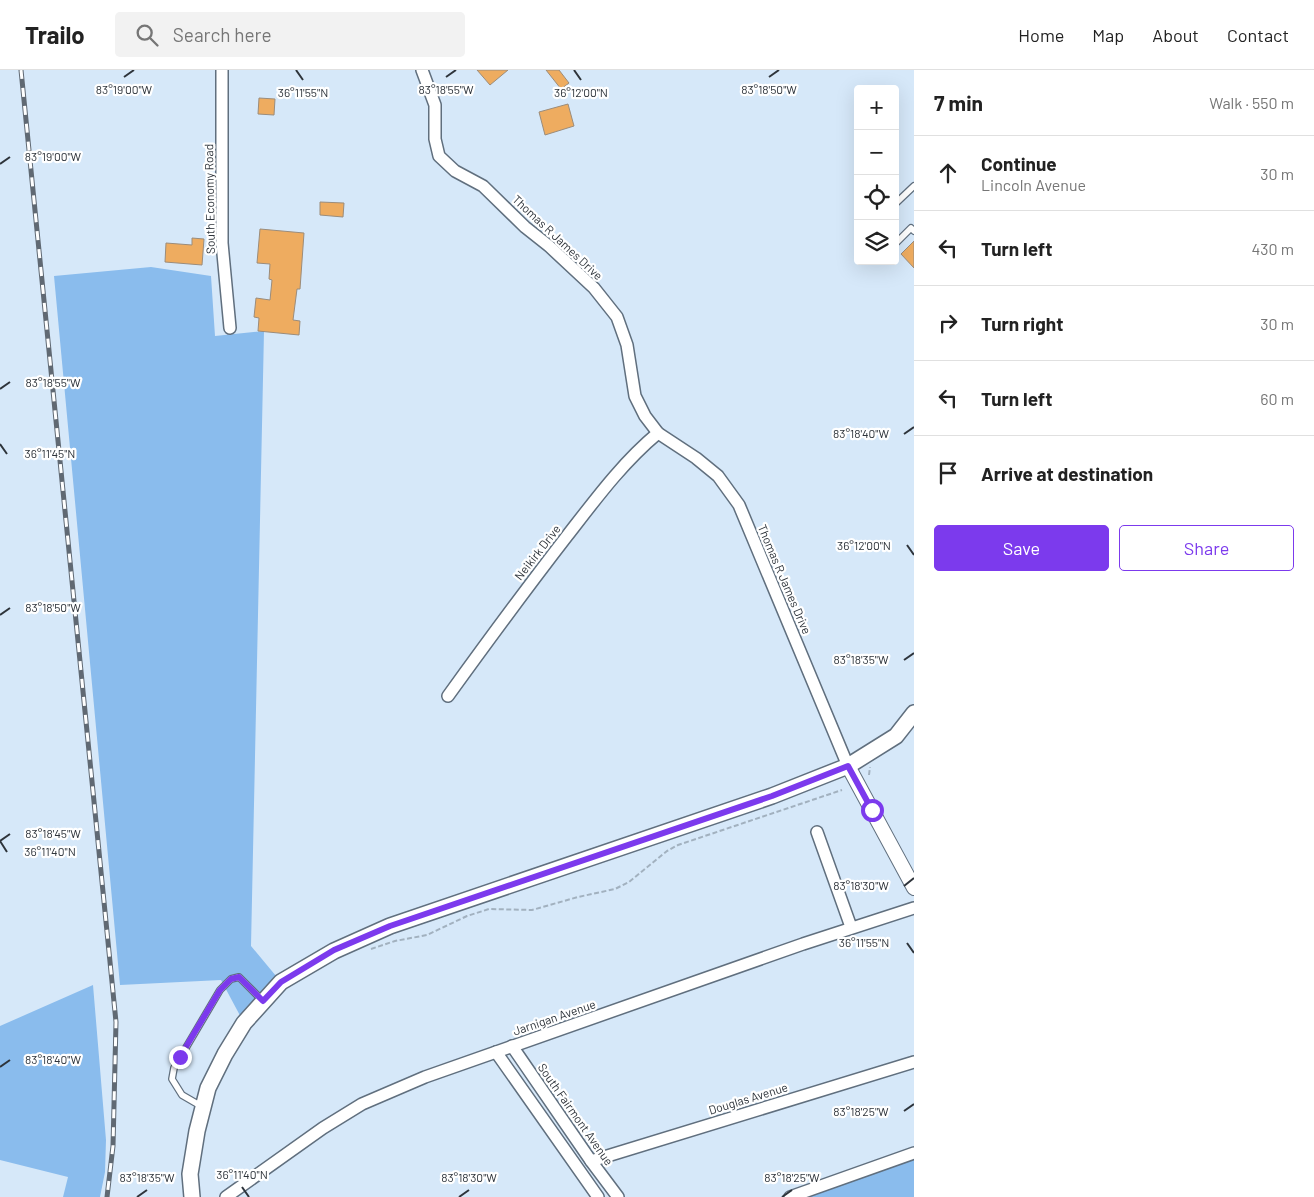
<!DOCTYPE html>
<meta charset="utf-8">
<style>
:root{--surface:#fff;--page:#f2f2f2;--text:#222;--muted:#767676;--line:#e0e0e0;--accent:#7c3aed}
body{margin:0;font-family:Barlow,sans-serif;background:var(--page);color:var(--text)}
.controls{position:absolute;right:15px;top:15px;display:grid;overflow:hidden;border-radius:5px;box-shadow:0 5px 20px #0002}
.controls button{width:45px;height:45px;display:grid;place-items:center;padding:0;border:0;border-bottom:1px solid var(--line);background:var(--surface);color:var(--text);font:25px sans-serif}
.stop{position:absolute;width:15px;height:15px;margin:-11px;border:4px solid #7c3aed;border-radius:50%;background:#fff}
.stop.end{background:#7c3aed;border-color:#fff;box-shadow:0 1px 5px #0008}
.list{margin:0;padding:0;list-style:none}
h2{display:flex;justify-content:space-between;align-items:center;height:65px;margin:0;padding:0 20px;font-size:21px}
h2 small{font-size:16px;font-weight:400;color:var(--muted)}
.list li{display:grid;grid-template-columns:32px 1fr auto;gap:15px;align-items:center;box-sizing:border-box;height:75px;padding:0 20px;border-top:1px solid var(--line)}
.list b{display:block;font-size:19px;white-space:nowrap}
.list p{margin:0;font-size:16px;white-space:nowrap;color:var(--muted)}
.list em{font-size:16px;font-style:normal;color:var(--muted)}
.actions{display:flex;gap:10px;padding:15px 20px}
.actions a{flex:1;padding:11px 0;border:1px solid var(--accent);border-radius:5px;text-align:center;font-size:18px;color:var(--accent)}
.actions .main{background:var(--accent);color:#fff}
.icon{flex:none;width:28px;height:28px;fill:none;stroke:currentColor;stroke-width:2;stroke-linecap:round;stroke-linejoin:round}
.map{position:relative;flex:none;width:914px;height:1127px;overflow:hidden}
header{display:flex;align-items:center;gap:30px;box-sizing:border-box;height:70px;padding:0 25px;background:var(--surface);border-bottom:1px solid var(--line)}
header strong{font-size:24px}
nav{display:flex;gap:28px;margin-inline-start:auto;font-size:18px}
.search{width:350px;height:45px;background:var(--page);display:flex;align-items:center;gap:12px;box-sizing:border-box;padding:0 18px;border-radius:5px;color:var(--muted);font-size:19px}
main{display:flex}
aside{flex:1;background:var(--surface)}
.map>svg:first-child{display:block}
.green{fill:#8abced}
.building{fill:#eeac60;stroke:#9b8c7b}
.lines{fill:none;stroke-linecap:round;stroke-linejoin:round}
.service-casing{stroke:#606f7e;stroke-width:8}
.minor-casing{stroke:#606f7e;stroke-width:14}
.tertiary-casing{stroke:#606f7e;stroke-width:16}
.secondary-casing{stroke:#606f7e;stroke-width:18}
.path{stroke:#a2b1bf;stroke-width:2;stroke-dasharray:5 2.5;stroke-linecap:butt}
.service{stroke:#fff;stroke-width:5.5}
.minor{stroke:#fff;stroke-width:11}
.tertiary{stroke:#fff;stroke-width:14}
.secondary{stroke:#fff;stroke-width:15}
.rail-casing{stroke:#606973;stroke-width:5}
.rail{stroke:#fff;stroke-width:3;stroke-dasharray:9;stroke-linecap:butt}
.route{stroke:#7c3aed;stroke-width:6}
.ticks{fill:none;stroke:#2e343b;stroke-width:2}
.labels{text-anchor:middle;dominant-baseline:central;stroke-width:4.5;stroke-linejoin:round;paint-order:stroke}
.street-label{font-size:12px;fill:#2e343b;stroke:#fff}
.ticks-label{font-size:12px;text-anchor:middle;fill:#2e343b;stroke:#fff;stroke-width:4.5;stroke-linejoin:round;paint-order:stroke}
</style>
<header>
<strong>Trailo</strong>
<div class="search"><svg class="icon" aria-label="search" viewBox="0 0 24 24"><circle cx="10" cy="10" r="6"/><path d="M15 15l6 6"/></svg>Search here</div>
<nav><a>Home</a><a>Map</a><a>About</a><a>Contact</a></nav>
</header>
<main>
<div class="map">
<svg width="914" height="1127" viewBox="0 0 914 1127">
<rect width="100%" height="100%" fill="#d6e8f9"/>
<g class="green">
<polygon points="151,197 211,206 215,266 264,261 251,876 281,912 244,953 221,910 120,915 54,206"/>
<polygon points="93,915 106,1070 105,1102 100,1127 63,1127 68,1107 0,1090 0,956"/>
<polygon points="914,1083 914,1127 790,1127"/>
</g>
<g class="building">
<polygon points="477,0 508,0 490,15"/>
<polygon points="546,0 559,0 569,13 561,19"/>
<polygon points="259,28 275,29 274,45 258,44"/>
<polygon points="568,34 574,56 545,65 539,42"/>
<polygon points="320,132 344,133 343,147 320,145"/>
<polygon points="260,159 304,163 300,219 297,219 293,250 300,251 299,265 258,261 259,248 254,247 256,228 270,230 272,210 269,209 270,194 257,193"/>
<polygon points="192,168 204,169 202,195 165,192 166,173 192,175"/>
<polygon points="914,171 914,198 901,184"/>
</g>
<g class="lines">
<defs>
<g id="service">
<polyline points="895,134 914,116"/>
<polyline points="895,174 911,158 914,161"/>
<polyline points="201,1036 182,1025 172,1009 174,998 220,920 231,909 239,907 263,931"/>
</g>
<g id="minor">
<polyline points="222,0 222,173 230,258"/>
<polyline points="422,0 435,35 435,69 439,86 455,101 483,116 525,157 549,176 594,218 617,247 627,275 635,326 645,346 658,363 696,388 718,406 739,435 848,696"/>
<path d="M448,626C487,572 526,519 567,466C595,430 622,393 658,363"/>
<polyline points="817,762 851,857"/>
<polyline points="512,976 591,1091 618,1127"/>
<polyline points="496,982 598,1127"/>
<polyline points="591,1091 914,992"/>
<polyline points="226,1127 323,1058 362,1034 425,1007 803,874 914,838"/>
<polyline points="790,1127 914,1083"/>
</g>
<polyline id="tertiary" points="848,696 914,818"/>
<polyline id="secondary" points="192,1127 190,1104 197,1061 208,1018 225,984 244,953 281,912 334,881 390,856 772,726 848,696 896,666 914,643"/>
</defs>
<use href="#service" class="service-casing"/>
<use href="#minor" class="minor-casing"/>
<use href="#tertiary" class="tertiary-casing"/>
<use href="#secondary" class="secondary-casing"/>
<g class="path">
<polyline points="869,705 870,697"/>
<polyline points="371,879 395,871 427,865 467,846 489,839 532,840 578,827 615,819 629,812 667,781 678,775 842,720"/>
</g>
<use href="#service" class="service"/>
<use href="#minor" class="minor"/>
<use href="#tertiary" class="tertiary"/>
<use href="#secondary" class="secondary"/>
<defs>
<polyline id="rail" points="21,0 116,952 113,1076 107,1127"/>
</defs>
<use href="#rail" class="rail-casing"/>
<use href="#rail" class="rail"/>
</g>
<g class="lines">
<polyline class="route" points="180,987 220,920 231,909 239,907 263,931 281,912 334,880 390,856 772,726 848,696 872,740"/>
</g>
<path class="ticks" d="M296,0L303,10M574,0L581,10M124,7L134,0M446,7L456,0M769,7L779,0M0,94L10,87M0,319L10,312M904,364L914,357M0,374L7,384M907,475L914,485M0,545L10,538M904,590L914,583M0,771L10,764M0,771L7,782M904,816L914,808M907,873L914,883M0,997L10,990M904,1041L914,1034M242,1117L249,1127M137,1127L147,1120M459,1127L469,1120M782,1127L792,1120"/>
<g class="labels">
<g class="street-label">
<text transform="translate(209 129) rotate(-91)">South Economy Road</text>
<text transform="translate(558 167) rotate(43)">Thomas R James Drive</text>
<text transform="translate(537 482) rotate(-52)">Neikirk Drive</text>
<text transform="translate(785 509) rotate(67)">Thomas R James Drive</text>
<text transform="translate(554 947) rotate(-19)">Jarnigan Avenue</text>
<text transform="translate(748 1028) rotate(-17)">Douglas Avenue</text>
<text transform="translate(576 1044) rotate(55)">South Fairmont Avenue</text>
</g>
</g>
<g class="ticks-label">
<text x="124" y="24">83°19'00"W</text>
<text x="446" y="24">83°18'55"W</text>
<text x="769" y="24">83°18'50"W</text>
<text x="303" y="27">36°11'55"N</text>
<text x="581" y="27">36°12'00"N</text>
<text x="53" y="91">83°19'00"W</text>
<text x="53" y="317">83°18'55"W</text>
<text x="861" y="368">83°18'40"W</text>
<text x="50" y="388">36°11'45"N</text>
<text x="864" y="480">36°12'00"N</text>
<text x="53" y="542">83°18'50"W</text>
<text x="861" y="594">83°18'35"W</text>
<text x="53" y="768">83°18'45"W</text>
<text x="50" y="786">36°11'40"N</text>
<text x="861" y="820">83°18'30"W</text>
<text x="864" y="877">36°11'55"N</text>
<text x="53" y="994">83°18'40"W</text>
<text x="861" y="1046">83°18'25"W</text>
<text x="242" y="1109">36°11'40"N</text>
<text x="147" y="1112">83°18'35"W</text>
<text x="469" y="1112">83°18'30"W</text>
<text x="792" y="1112">83°18'25"W</text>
</g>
</svg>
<div class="controls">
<button>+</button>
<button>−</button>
<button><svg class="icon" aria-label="locate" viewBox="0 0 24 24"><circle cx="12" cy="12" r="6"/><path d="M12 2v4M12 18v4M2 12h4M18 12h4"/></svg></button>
<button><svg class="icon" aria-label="layers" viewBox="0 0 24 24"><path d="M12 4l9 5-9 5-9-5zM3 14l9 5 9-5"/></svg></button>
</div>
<div class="stop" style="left:872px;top:740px"></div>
<div class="stop end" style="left:180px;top:987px"></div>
</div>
<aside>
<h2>7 min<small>Walk · 550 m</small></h2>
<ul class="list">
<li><svg class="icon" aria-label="ahead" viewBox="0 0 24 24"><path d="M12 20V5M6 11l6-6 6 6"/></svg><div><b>Continue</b><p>Lincoln Avenue</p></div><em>30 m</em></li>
<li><svg class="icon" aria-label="left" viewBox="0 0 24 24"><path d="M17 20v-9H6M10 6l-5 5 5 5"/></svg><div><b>Turn left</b></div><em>430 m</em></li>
<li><svg class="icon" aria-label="right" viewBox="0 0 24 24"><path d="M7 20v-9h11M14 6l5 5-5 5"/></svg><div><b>Turn right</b></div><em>30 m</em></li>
<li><svg class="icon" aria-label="left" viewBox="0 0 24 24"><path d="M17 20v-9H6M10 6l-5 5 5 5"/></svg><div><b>Turn left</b></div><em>60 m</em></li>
<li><svg class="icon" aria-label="arrive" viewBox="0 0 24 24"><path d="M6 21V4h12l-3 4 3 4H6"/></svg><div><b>Arrive at destination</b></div></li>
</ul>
<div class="actions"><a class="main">Save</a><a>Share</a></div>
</aside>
</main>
